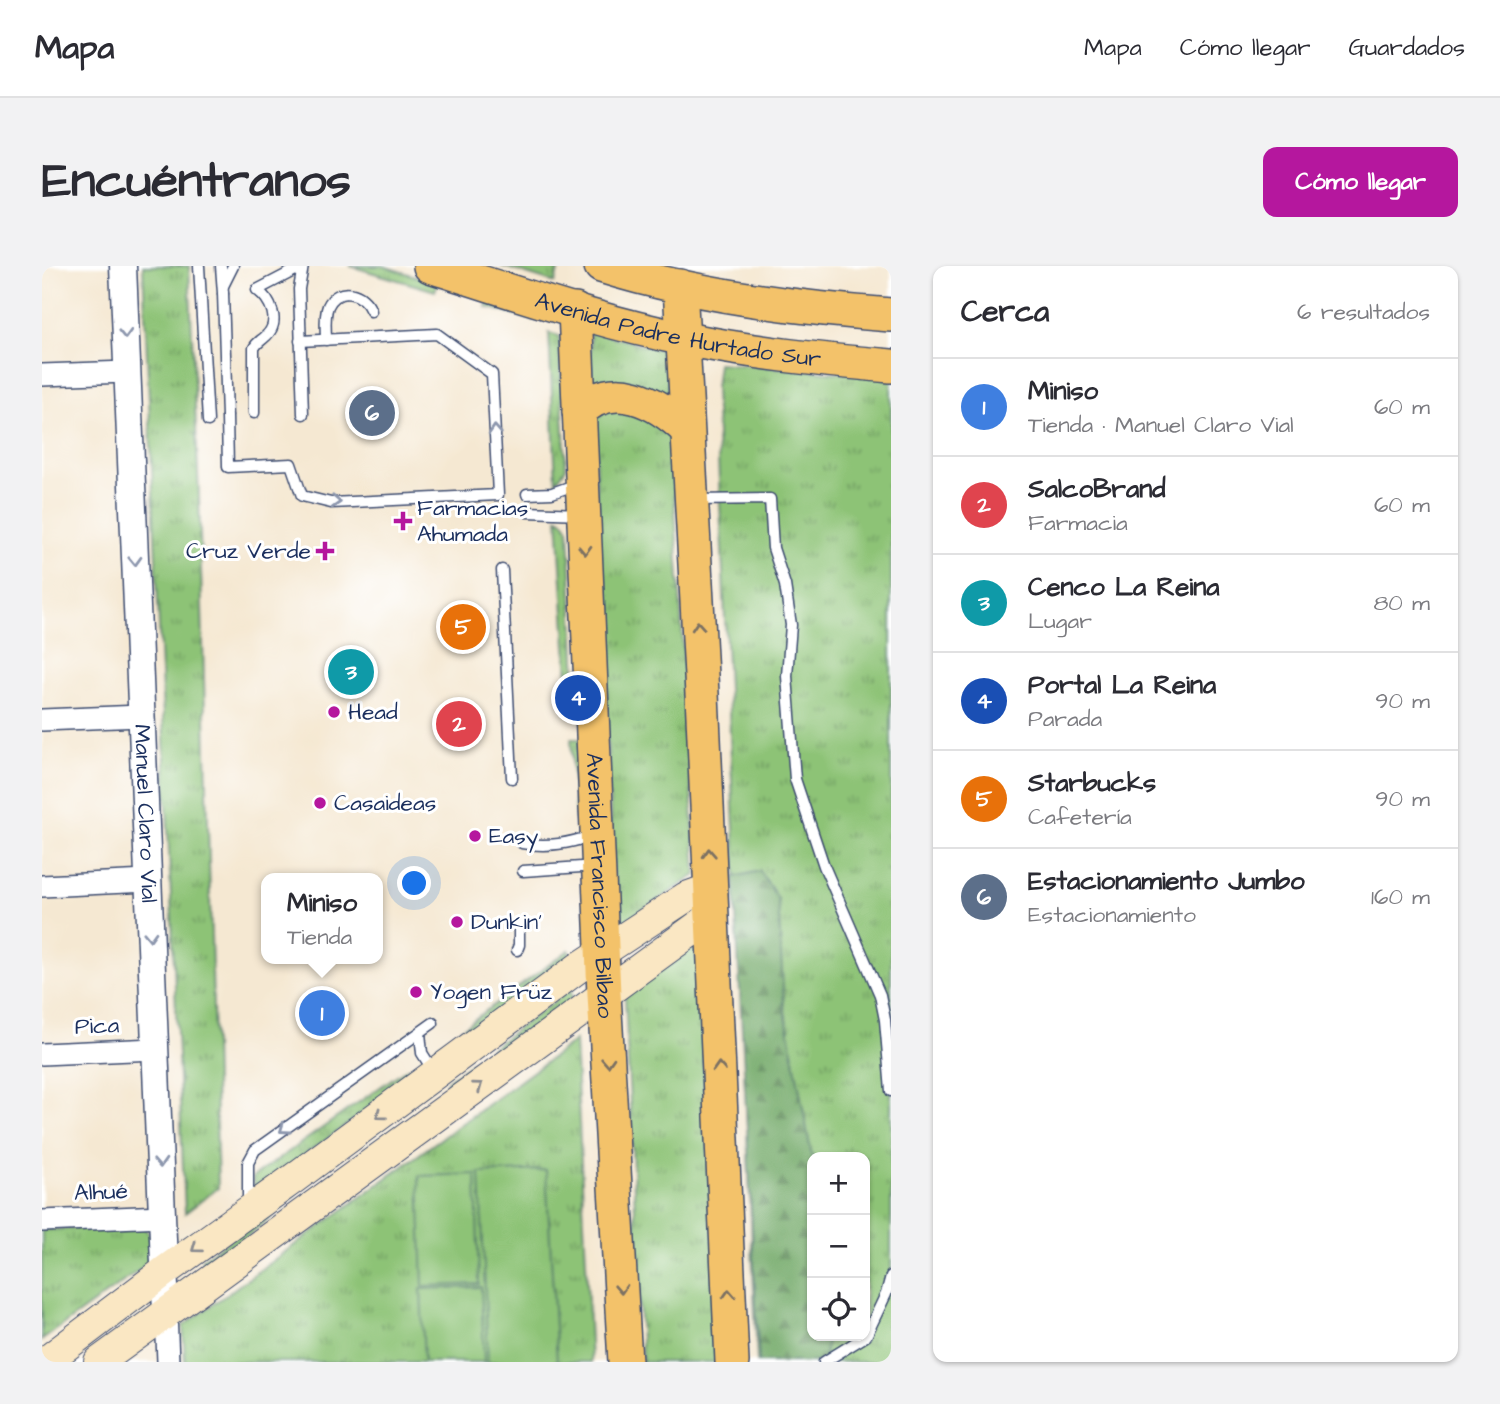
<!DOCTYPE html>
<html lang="es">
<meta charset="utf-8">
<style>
:root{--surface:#fff;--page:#f2f2f3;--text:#2b2b33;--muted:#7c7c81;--line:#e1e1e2;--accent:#b5179e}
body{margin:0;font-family:"Architects Daughter",sans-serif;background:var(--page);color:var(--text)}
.controls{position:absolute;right:21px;bottom:21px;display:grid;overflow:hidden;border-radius:14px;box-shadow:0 2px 5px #0004}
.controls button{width:63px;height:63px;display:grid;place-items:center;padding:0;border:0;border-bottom:2px solid var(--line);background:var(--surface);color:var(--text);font:35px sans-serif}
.you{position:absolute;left:373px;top:618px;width:24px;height:24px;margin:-18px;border:5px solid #fff;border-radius:50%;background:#1a73e8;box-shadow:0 0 0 10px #1a73e833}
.badge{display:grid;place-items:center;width:46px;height:46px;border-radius:50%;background:var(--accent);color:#fff;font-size:23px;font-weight:700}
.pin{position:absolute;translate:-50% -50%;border:4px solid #fff;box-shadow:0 2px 7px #0006}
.popup{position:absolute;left:219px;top:607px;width:122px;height:91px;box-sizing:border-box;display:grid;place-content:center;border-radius:14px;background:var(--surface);filter:drop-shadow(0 2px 5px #0005);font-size:23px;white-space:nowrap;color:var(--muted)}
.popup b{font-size:26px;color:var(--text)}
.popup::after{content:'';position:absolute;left:50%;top:100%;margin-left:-14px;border:14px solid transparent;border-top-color:var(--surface)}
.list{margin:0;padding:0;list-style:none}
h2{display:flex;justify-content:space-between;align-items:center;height:91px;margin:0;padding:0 28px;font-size:30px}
h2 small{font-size:23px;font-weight:400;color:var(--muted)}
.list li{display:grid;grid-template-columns:46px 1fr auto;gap:21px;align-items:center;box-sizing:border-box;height:98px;padding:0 28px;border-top:2px solid var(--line)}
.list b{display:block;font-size:26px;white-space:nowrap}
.list p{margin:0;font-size:23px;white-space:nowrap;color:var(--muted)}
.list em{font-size:23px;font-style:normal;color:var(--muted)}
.icon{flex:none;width:38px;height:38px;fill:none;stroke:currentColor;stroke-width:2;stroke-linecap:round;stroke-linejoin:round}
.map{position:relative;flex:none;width:849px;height:1096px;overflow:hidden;border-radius:14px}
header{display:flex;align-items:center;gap:42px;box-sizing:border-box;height:98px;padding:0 35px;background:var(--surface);border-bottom:2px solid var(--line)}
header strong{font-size:33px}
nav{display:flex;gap:38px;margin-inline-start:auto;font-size:24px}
.intro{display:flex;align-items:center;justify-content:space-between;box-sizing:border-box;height:168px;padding:0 42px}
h1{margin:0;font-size:49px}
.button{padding:18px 32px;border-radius:14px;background:var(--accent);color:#fff;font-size:24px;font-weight:700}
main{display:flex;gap:42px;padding:0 42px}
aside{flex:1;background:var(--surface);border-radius:14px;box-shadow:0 2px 5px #0004}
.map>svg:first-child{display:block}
.grass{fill:url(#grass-tufts);stroke:#54796a;stroke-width:2;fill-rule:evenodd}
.forest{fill:url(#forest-firs);stroke:#466c62;stroke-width:2}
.pitch{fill:#8dc376;stroke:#54796a;stroke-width:2}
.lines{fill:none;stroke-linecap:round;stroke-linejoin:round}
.service-casing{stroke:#3c4b6f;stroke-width:13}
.minor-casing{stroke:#3c4b6f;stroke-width:24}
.tertiary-casing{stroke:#3c4b6f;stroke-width:29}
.secondary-casing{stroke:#3c4b6f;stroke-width:32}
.primary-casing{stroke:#3c4b6f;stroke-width:36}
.service{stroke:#fff;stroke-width:10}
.minor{stroke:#fff;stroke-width:21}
.tertiary{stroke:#fff;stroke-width:26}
.secondary{stroke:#fae7c3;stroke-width:30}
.primary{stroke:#f3c26a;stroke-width:33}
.service-bridge-casing{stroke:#3c4b6f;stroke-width:13;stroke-linecap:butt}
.service-bridge{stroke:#fff;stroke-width:10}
.oneway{stroke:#8d97ae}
.oneway2{stroke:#7c7163}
.oneway3{stroke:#8a8b90}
.poi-dot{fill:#b5179e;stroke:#fff;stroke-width:2.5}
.labels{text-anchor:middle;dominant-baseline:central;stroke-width:6;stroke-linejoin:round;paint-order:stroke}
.street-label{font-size:23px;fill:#1b2f5e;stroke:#fff}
.poi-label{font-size:23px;fill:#1b2f5e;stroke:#fff;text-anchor:start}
</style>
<header>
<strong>Mapa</strong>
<nav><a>Mapa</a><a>Cómo llegar</a><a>Guardados</a></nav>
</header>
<div class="intro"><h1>Encuéntranos</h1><a class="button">Cómo llegar</a></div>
<main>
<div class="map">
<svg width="849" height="1096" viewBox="0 0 849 1096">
<defs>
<pattern id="grass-tufts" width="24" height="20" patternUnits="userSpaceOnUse" patternTransform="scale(1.75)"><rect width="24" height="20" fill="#8dc376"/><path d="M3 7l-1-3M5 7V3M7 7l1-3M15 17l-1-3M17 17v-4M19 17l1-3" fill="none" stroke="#729f64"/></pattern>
<pattern id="forest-firs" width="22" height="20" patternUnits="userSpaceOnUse" patternTransform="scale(1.75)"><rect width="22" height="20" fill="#72a967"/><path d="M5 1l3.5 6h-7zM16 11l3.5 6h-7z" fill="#5d8a58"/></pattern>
</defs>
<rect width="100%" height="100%" fill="#fff"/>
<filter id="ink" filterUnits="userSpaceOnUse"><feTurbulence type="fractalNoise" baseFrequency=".0143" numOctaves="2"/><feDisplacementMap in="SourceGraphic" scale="14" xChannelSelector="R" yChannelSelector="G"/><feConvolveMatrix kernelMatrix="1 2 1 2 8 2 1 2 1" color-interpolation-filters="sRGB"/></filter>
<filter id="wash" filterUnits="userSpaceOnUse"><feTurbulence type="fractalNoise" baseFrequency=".00686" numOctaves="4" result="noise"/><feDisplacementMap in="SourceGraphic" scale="28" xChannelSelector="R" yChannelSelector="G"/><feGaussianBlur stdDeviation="1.57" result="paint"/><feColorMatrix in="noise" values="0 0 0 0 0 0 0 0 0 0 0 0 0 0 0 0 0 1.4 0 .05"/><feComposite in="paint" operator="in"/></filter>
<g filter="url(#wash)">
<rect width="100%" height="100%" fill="#f5e8d2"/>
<g class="grass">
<polygon points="101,0 147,0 157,230 176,922 143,947"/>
<polygon points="308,0 341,0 396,17 393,25"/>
<polygon points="459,0 513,0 517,1 513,17"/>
<polygon points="447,31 498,46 491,54 444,41"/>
<polygon points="548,65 624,85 654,609 573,662"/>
<polygon points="507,67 517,70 524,202 514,216"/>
<path d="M676,97L849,111V1096H715L673,122ZM770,891H823V1070H770Z"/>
<polygon points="516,252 522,255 527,263 534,413 526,413"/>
<polygon points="529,473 538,473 541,535 533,551"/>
<polygon points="655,673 679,1096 600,1096 583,731"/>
<polygon points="527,684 529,694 403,789 392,783"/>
<polygon points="529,723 530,733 402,829 405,815"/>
<polygon points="533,775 549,1096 143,1096 141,1060"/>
<polygon points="365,802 378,806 211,926 211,911"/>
<polygon points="254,928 222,957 160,1006 160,993"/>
<polygon points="101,960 111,973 110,995 0,1074 0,964"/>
</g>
<polygon class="forest" points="718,605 736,633 742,739 770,891 770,1070 785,1070 782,1096 717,1096 692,611"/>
<g class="pitch">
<polygon points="504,904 515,1096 446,1096 438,907"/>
<polygon points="434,908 437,1018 381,1020 377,910"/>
<polygon points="439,1021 442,1096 382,1096 379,1023"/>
</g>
</g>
<g filter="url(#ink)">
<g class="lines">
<defs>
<g id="service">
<polyline points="157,0 166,155"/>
<polyline points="179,0 181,27"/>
<polyline points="181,20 191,0"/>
<path d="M284,74C284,64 282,50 286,40C296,19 322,26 329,45"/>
<path d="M212,147V82C215,76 219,75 224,70C239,56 229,34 215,24L261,0"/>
<polyline points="261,148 257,23 261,0"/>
<polyline points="185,151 186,201 249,198 260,230 289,237 456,229 450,108 395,68 258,75"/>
<polyline points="485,228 510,227 538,217"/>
<polyline points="653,234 728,233 731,282 743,319 749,359 745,410 753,513 782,600 838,729 843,754 849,825"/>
<polyline points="485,246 539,248"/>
<polyline points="460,304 470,512"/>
<path d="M480,577C506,582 528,577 553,569"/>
<polyline points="481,605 554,600"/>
<polyline points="475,684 477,679 477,658"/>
<polyline points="378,767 380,787 392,806"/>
<polyline points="206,938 206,897 213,884 391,757"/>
<polyline points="782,1096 824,1070 844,1028 849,1010"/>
</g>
<g id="minor">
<polyline points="0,109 85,106"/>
<polyline points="0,454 99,450"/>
<polyline points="0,620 106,615"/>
<polyline points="0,788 113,783"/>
<polyline points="0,955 121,950"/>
<polyline points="124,1046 126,1096"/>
</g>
<g id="tertiary">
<path id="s1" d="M81,0L124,1046"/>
</g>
<g id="secondary">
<polyline points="3,1096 123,1005 251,913 536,702 644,631 669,622"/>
<polyline points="57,1096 670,650"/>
</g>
<g id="primary">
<path id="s2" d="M388,0C472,26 557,56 643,73C711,87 780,94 849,100"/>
<path d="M559,0C647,28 756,42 849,49"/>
<polyline points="638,20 660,428 690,1096"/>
<path id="s3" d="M533,44L562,728L583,1096"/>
<path d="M537,146C571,111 616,136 645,164"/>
</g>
</defs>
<use href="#service" class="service-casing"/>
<use href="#minor" class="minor-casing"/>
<use href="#tertiary" class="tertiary-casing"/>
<use href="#secondary" class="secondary-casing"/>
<use href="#primary" class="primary-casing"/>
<use href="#service" class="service"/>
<use href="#minor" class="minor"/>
<use href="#tertiary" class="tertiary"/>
<use href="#secondary" class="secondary"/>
<use href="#primary" class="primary"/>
<defs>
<polyline id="service-bridge" points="181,27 185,151"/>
</defs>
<use href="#service-bridge" class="service-bridge-casing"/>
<use href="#service-bridge" class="service-bridge"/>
</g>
<defs><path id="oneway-chevron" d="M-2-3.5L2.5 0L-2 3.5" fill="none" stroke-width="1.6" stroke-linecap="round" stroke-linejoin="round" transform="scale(1.75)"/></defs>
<g class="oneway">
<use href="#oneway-chevron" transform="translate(83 68) rotate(88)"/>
<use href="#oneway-chevron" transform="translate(453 164) rotate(-93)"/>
<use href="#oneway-chevron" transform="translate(294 236) rotate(3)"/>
<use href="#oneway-chevron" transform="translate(93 295) rotate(88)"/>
<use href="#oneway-chevron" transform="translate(108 670) rotate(88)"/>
<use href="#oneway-chevron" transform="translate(242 863) rotate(145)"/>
<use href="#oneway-chevron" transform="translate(118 897) rotate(87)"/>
</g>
<g class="oneway2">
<use href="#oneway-chevron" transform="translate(543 284) rotate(88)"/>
<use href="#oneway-chevron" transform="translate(656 360) rotate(-94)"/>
<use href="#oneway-chevron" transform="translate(667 587) rotate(-93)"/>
<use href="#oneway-chevron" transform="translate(566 796) rotate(87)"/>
<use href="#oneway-chevron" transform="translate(677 801) rotate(-93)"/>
<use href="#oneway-chevron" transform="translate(579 1023) rotate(87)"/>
<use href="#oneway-chevron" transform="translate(687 1028) rotate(-93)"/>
</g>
<g class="oneway3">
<use href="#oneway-chevron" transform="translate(436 820) rotate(-36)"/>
<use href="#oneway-chevron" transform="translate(338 849) rotate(143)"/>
<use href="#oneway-chevron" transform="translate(154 982) rotate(144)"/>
</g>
</g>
<g class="poi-dot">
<path d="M357.5 244.5h7v7h7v7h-7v7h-7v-7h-7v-7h7z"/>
<path d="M279.5 274.5h7v7h7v7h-7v7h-7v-7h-7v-7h7z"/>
<circle cx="292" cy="446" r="7"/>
<circle cx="278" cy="537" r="7"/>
<circle cx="433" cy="570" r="7"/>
<circle cx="415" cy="656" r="7"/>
<circle cx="374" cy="726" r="7"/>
</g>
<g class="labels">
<g class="street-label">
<text stroke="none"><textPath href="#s2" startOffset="257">Avenida Padre Hurtado Sur</textPath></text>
<text stroke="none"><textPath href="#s1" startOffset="548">Manuel Claro Vial</textPath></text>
<text stroke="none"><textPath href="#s3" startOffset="576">Avenida Francisco Bilbao</textPath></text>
<text transform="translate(55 760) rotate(-2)">Pica</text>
<text transform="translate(59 926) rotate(-2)">Alhué</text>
</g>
<g class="poi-label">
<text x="375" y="242">Farmacias<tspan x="375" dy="26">Ahumada</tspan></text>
<text x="269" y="285" text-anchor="end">Cruz Verde</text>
<text x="306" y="446">Head</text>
<text x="292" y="537">Casaideas</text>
<text x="447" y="570">Easy</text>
<text x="429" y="656">Dunkin'</text>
<text x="388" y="726">Yogen Früz</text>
</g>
</g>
</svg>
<div class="controls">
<button>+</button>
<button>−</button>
<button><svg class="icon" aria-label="locate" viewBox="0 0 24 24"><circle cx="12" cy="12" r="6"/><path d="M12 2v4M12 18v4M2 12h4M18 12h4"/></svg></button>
</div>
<div class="you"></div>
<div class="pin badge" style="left:280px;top:747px;background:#3f7fe0">1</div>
<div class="popup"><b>Miniso</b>Tienda</div>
<div class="pin badge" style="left:417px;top:458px;background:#e0444e">2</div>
<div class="pin badge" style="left:309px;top:406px;background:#0f9aa8">3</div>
<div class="pin badge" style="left:536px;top:432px;background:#1a4fb4">4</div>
<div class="pin badge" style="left:421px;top:361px;background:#e8710a">5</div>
<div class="pin badge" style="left:330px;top:147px;background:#5c6f8a">6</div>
</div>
<aside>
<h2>Cerca<small>6 resultados</small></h2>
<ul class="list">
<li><span class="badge" style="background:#3f7fe0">1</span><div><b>Miniso</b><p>Tienda · Manuel Claro Vial</p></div><em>60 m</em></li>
<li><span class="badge" style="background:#e0444e">2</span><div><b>SalcoBrand</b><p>Farmacia</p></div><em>60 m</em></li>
<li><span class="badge" style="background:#0f9aa8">3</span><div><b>Cenco La Reina</b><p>Lugar</p></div><em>80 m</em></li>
<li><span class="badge" style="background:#1a4fb4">4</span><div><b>Portal La Reina</b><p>Parada</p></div><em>90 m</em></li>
<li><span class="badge" style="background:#e8710a">5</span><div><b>Starbucks</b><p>Cafetería</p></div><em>90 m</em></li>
<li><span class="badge" style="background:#5c6f8a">6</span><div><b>Estacionamiento Jumbo</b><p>Estacionamiento</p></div><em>160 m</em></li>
</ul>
</aside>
</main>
